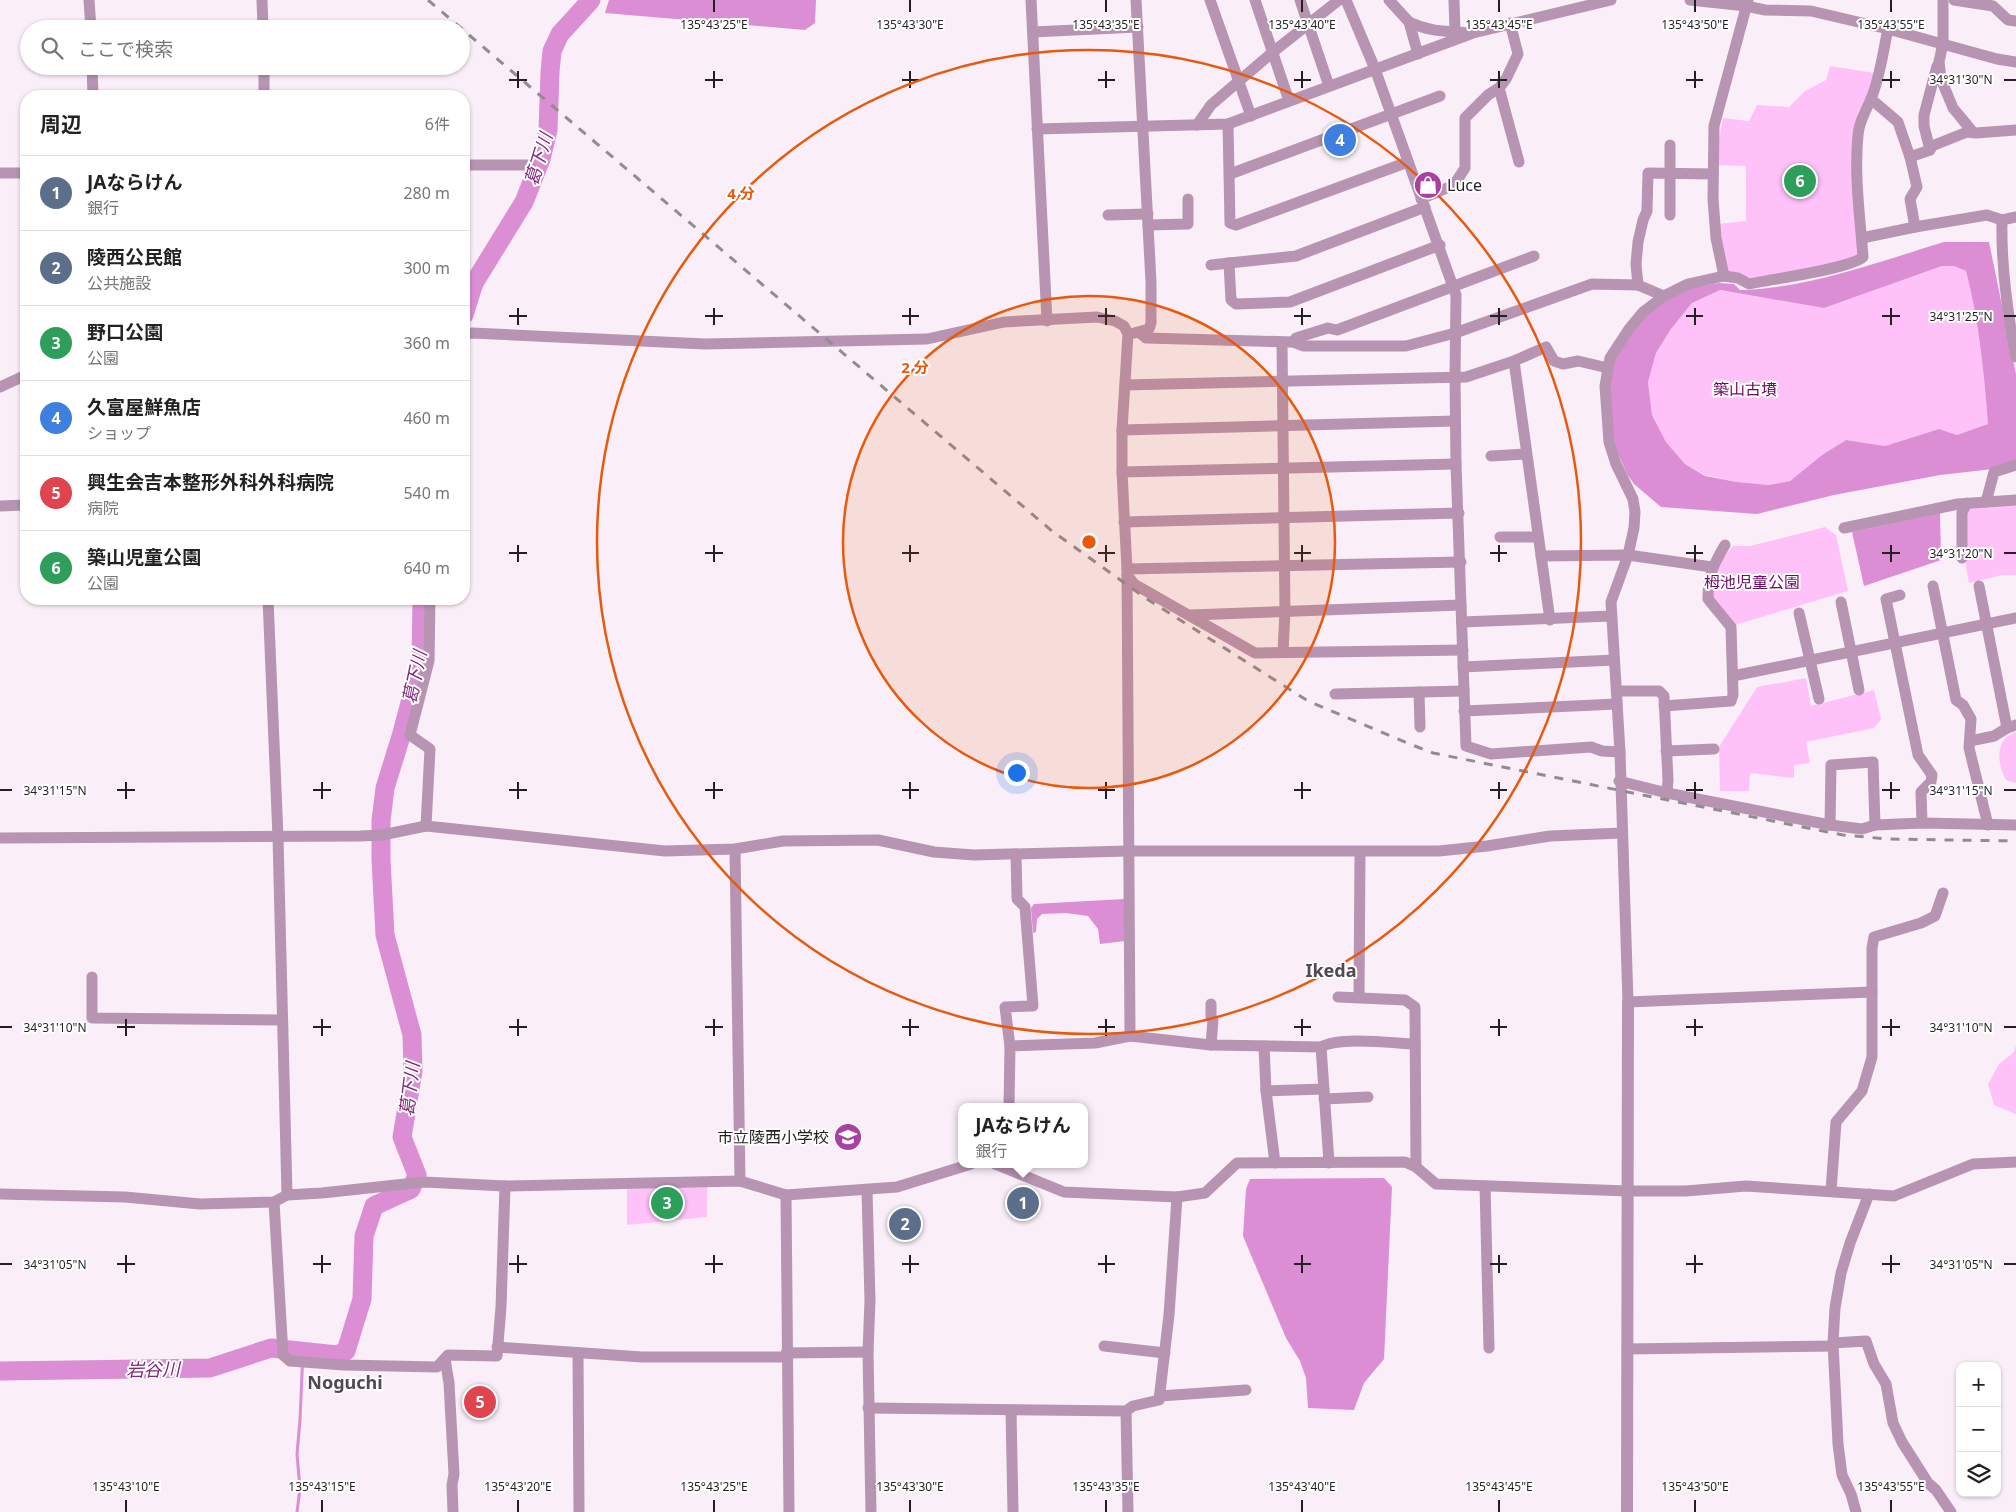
<!DOCTYPE html>
<html lang="ja">
<meta charset="utf-8">
<style>
:root{--surface:#fff;--page:#f6f6f6;--text:#222;--muted:#767676;--line:#e0e0e0;--accent:#1a73e8}
body{margin:0;font-family:"Noto Sans","Noto Sans JP",sans-serif;background:var(--page);color:var(--text)}
.controls{position:absolute;right:15px;bottom:15px;display:grid;overflow:hidden;border-radius:10px;box-shadow:0 1px 4px #0004}
.controls button{width:45px;height:45px;display:grid;place-items:center;padding:0;border:0;border-bottom:1px solid var(--line);background:var(--surface);color:var(--text);font:25px sans-serif}
.you{position:absolute;left:1016px;top:772px;width:18px;height:18px;margin:-12px;border:4px solid #fff;border-radius:50%;background:#1a73e8;box-shadow:0 0 0 8px #1a73e833}
.badge{display:grid;place-items:center;width:32px;height:32px;border-radius:50%;background:var(--accent);color:#fff;font-size:16px;font-weight:700}
.pin{position:absolute;translate:-50% -50%;border:2px solid #fff;box-shadow:0 1px 5px #0006}
.popup{position:absolute;left:958px;top:1103px;width:130px;height:65px;box-sizing:border-box;display:grid;place-content:center;border-radius:10px;background:var(--surface);filter:drop-shadow(0 1px 4px #0005);font-size:16px;white-space:nowrap;color:var(--muted)}
.popup b{font-size:19px;color:var(--text)}
.popup::after{content:'';position:absolute;left:50%;top:100%;margin-left:-10px;border:10px solid transparent;border-top-color:var(--surface)}
.list{margin:0;padding:0;list-style:none}
h2{display:flex;justify-content:space-between;align-items:center;height:65px;margin:0;padding:0 20px;font-size:21px}
h2 small{font-size:16px;font-weight:400;color:var(--muted)}
.list li{display:grid;grid-template-columns:32px 1fr auto;gap:15px;align-items:center;box-sizing:border-box;height:75px;padding:0 20px;border-top:1px solid var(--line)}
.list b{display:block;font-size:19px;white-space:nowrap}
.list p{margin:0;font-size:16px;white-space:nowrap;color:var(--muted)}
.list em{font-size:16px;font-style:normal;color:var(--muted)}
.icon{flex:none;width:28px;height:28px;fill:none;stroke:currentColor;stroke-width:2;stroke-linecap:round;stroke-linejoin:round}
.map{position:relative;flex:none;width:2016px;height:1512px;overflow:hidden}
.search{position:absolute;background:var(--surface);box-shadow:0 1px 4px #0004;left:20px;top:20px;width:450px;height:55px;display:flex;align-items:center;gap:12px;box-sizing:border-box;padding:0 18px;border-radius:28px;color:var(--muted);font-size:19px}
.panel{position:absolute;background:var(--surface);box-shadow:0 1px 4px #0004;left:20px;top:90px;width:450px;height:515px;border-radius:20px}
.map>svg:first-child{display:block}
.green{fill:#ffc2f8}
.water{fill:#db8ed3;fill-rule:evenodd}
.lines{fill:none;stroke-linecap:round;stroke-linejoin:round}
.stream{stroke:#db8ed3;stroke-width:3}
.river{stroke:#db8ed3;stroke-width:19}
.minor{stroke:#b694b2;stroke-width:11}
.tertiary{stroke:#b694b2;stroke-width:12}
.rail{stroke:#928b91;stroke-width:3;stroke-dasharray:9 9;stroke-linecap:butt}
.ticks{fill:none;stroke:#231f22;stroke-width:2}
.ring{fill:none;stroke:#e8590c;stroke-width:2.5}
.labels{text-anchor:middle;dominant-baseline:central;stroke-width:4;stroke-linejoin:round;paint-order:stroke}
.poi-label{font-size:16px;fill:#231f22;stroke:#fff;text-anchor:start}
.park-label{font-size:16px;fill:#6a0c66;stroke:#fff}
.water-label{font-size:18px;font-style:italic;fill:#82287d;stroke:#fff}
.neighbourhood-label{font-size:18px;font-weight:bold;fill:#514850;stroke:#fff}
.ticks-label{font-size:12px;text-anchor:middle;fill:#231f22;stroke:#fff;stroke-width:4;stroke-linejoin:round;paint-order:stroke}
.centre{fill:#e8590c;stroke:#fff;stroke-width:2.5}
.ring-label{font-size:15px;text-anchor:middle;font-weight:bold;fill:#e8590c;stroke:#fff;stroke-width:4;stroke-linejoin:round;paint-order:stroke}
</style>
<div class="map">
<svg width="2016" height="1512" viewBox="0 0 2016 1512">
<rect width="100%" height="100%" fill="#faeff8"/>
<g class="green">
<polygon points="1830,66 1875,73 1868,97 1858,112 1855,133 1858,258 1753,281 1728,271 1719,224 1746,221 1746,166 1717,165 1719,138 1723,118 1749,121 1757,105 1789,107 1805,91 1826,80"/>
<path d="M1942,266H1954L1966,271C1979,321 1984,373 1988,424L1957,435L1939,429L1885,446L1846,440L1822,455L1790,481L1769,485L1737,482L1705,475L1685,464L1666,442L1652,415L1648,382L1656,353L1671,329L1692,303L1719,290L1824,308Z"/>
<polygon points="2016,503 2016,575 2002,575 1969,583 1966,567 1964,513 1969,507"/>
<path d="M1825,527L1836,535L1848,591L1735,625C1728,618 1719,611 1713,602C1704,587 1722,557 1733,546H1750Z"/>
<polygon points="1806,678 1811,706 1874,690 1881,719 1874,728 1806,742 1810,763 1794,765 1794,778 1750,773 1749,791 1720,791 1719,747 1757,687"/>
<path d="M2016,732V783L2006,780C1997,764 1994,739 2016,732Z"/>
<polygon points="2016,1045 2016,1114 1994,1105 1988,1084 1999,1064 2014,1052"/>
<polygon points="707,1186 707,1217 627,1225 627,1189"/>
</g>
<g class="water">
<polygon points="609,0 816,0 815,23 805,30 605,13"/>
<path d="M1944,242H1989L2016,374V462L1993,469L1940,475L1834,495L1757,514L1661,507L1634,484L1627,474L1616,449L1610,420V370L1614,360L1645,313L1680,290L1719,283L1734,284L1740,290C1806,289 1881,261 1944,242ZM1942,266H1954L1966,271C1979,321 1984,373 1988,424L1957,435L1939,429L1885,446L1846,440L1822,455L1790,481L1769,485L1737,482L1705,476L1685,464L1666,442L1652,415L1648,382L1656,353L1671,329L1692,303L1720,290L1824,308Z"/>
<polygon points="1940,513 1941,560 1864,586 1852,532"/>
<polygon points="1124,899 1125,941 1100,944 1098,929 1088,916 1066,913 1042,914 1037,919 1036,932 1033,933 1031,908 1034,904"/>
<polygon points="1384,1178 1392,1187 1384,1359 1364,1383 1354,1410 1308,1408 1306,1378 1300,1361 1286,1338 1243,1236 1246,1189 1250,1179"/>
</g>
<g class="lines">
<polyline class="stream" points="297,1512 300,1489 297,1454 300,1420 303,1351"/>
<g class="river">
<polyline points="464,315 474,283 524,202 541,159 548,130 550,72 552,51 560,34 591,0"/>
<polyline points="0,1371 210,1368 271,1348 337,1355 346,1351 362,1299 364,1236 374,1206 411,1189 417,1175 402,1137 413,1071 412,1035 385,935 381,860 381,821 385,788 402,733 421,661 422,599"/>
</g>
<g class="minor">
<polyline points="89,0 91,29"/>
<polyline points="262,0 263,29"/>
<polyline points="1031,0 1047,321"/>
<polyline points="1210,0 1251,116"/>
<polyline points="1255,0 1289,101"/>
<polyline points="1300,0 1329,86"/>
<polyline points="1346,0 1375,69 1456,295 1455,377 1456,464 1466,746 1491,754 1591,747 1602,751 1620,752"/>
<polyline points="1389,0 1409,22 1418,54"/>
<polyline points="1454,0 1455,32"/>
<polyline points="1690,0 1746,6 1765,10 1811,11 1888,29 1997,59 2016,62"/>
<polyline points="1943,0 1943,43 1939,62 1941,79 1953,108 1972,131"/>
<polyline points="1954,0 1993,6 2008,20 2016,21"/>
<path d="M1409,22C1430,32 1445,31 1468,33"/>
<polyline points="1033,32 1138,27"/>
<polyline points="92,66 93,96"/>
<polyline points="264,66 264,96"/>
<polyline points="1499,88 1519,162"/>
<polyline points="1871,99 1898,122 1910,157 1930,150 1932,146 1967,132 1976,133 2016,130"/>
<polyline points="1228,124 1230,223 1236,225 1408,162"/>
<polyline points="1197,125 1211,105 1273,52 1339,0"/>
<polyline points="1037,129 1228,124 1473,33 1611,0"/>
<polyline points="1670,145 1670,215"/>
<polyline points="1930,150 1924,126 1924,115 1937,66"/>
<polyline points="1910,157 1917,187 1910,199 1915,227"/>
<polyline points="464,165 530,165"/>
<polyline points="0,173 26,173"/>
<polyline points="1230,174 1440,96"/>
<polyline points="1421,199 1454,185 1465,168 1465,118 1488,95 1499,88 1506,79 1518,54 1510,23"/>
<polyline points="1425,207 1296,256 1229,263 1231,300 1236,304 1290,302 1440,245"/>
<polyline points="1108,215 1148,214"/>
<path d="M2002,220C2001,266 2007,311 2016,357"/>
<polyline points="1148,225 1188,224 1188,199"/>
<polyline points="1862,238 1915,227 1987,215 2002,220 2016,217"/>
<polyline points="1211,265 1229,263"/>
<polyline points="1724,276 1716,238 1713,199 1714,126 1748,0"/>
<polyline points="1638,285 1636,264 1638,242 1643,220 1647,211 1648,173 1713,174"/>
<polyline points="1134,333 1149,329 1151,323 1151,282 1136,0"/>
<polyline points="1140,333 1146,338 1293,342 1303,346 1406,346 1455,333 1592,284 1638,285 1664,296"/>
<polyline points="464,334 473,333 705,344 927,339 1004,322 1097,317 1115,321 1124,326 1128,334 1122,430 1122,472 1127,569 1130,1036"/>
<polyline points="1293,342 1296,338 1328,328 1337,330 1534,256"/>
<polyline points="1282,343 1285,611 1283,652"/>
<polyline points="1514,361 1546,347 1554,361 1563,364 1578,361 1608,368"/>
<polyline points="1125,385 1466,377 1514,361 1550,620"/>
<polyline points="0,387 26,375"/>
<polyline points="1122,430 1455,421"/>
<polyline points="1491,456 1526,454"/>
<polyline points="1122,472 1456,464"/>
<polyline points="1986,502 1994,472 2016,465"/>
<polyline points="0,506 26,505"/>
<polyline points="1124,522 1459,513"/>
<polyline points="1844,528 1958,504 2016,500"/>
<polyline points="1500,537 1538,537"/>
<polyline points="1541,556 1628,555 1712,567"/>
<polyline points="1962,558 1962,512 1967,503"/>
<polyline points="1127,569 1461,562"/>
<polyline points="1127,575 1134,584 1255,653 1463,650"/>
<polyline points="1933,586 1956,700 1963,705 1971,719 1969,748 1988,825"/>
<polyline points="1979,586 2007,728"/>
<polyline points="1900,595 1886,599 1918,755 1932,775 1931,782 1921,792 1922,823"/>
<polyline points="268,599 278,837 287,1195"/>
<polyline points="1841,602 1859,690"/>
<polyline points="1799,613 1819,699"/>
<polyline points="1191,615 1461,605"/>
<polyline points="1462,622 1611,616"/>
<polyline points="1463,667 1614,660"/>
<polyline points="1733,676 2016,618"/>
<polyline points="1617,691 1659,691 1664,696 1668,780 1667,793"/>
<polyline points="1419,692 1420,727"/>
<polyline points="1335,694 1464,691"/>
<path d="M1664,706L1731,701L1733,695L1731,627L1708,599C1708,576 1713,565 1725,545"/>
<polyline points="1464,711 1617,704"/>
<polyline points="1970,741 1994,736 2007,728 2016,725"/>
<polyline points="1666,751 1714,749"/>
<polyline points="1619,781 1667,793 1830,825 1862,829 1875,825 1922,823 2016,825"/>
<polyline points="1830,825 1831,765 1873,762 1875,825"/>
<polyline points="426,826 430,749 410,735 429,661 430,599"/>
<polyline points="0,838 360,836 382,835 426,826 665,851 735,849 783,841 878,840 934,852 974,855 1128,851 1439,851 1487,846 1550,836 1622,833"/>
<polyline points="735,849 740,1181"/>
<polyline points="92,977 92,1018 282,1020"/>
<path d="M1872,992L1628,1002L1620,752L1611,602L1628,555L1634,528L1635,512L1633,499L1616,464L1609,442L1605,386L1608,368L1610,358L1629,329L1643,312L1664,296L1688,284L1724,276L1738,278L1749,284C1771,279 1850,269 1863,257C1860,217 1854,175 1858,135C1859,121 1866,111 1871,99C1880,77 1883,52 1888,29"/>
<polyline points="1338,997 1405,1000 1415,1007 1416,1167"/>
<polyline points="1359,997 1360,852"/>
<polyline points="1211,1004 1211,1017 1213,1020 1211,1045"/>
<polyline points="1010,1046 1005,1007 1033,1006 1025,907 1017,899 1016,854"/>
<polyline points="1264,1046 1266,1091 1275,1163"/>
<polyline points="1321,1047 1329,1163"/>
<polyline points="1266,1091 1324,1089"/>
<polyline points="1324,1099 1368,1097"/>
<path d="M1009,1107L1010,1046L1095,1043L1130,1036L1211,1045L1321,1047C1340,1036 1392,1043 1415,1044"/>
<polyline points="995,1164 1064,1192 1177,1197 1205,1193 1237,1163 1405,1162 1416,1167 1436,1184 1628,1191 1686,1191 1746,1186 1894,1196 1973,1164 2016,1162"/>
<polyline points="1485,1186 1489,1348"/>
<polyline points="867,1190 870,1300 868,1352 871,1512"/>
<polyline points="1831,1191 1836,1122 1862,1091 1872,1057 1872,948 1874,937 1921,923 1935,916 1943,893"/>
<polyline points="0,1194 125,1197 200,1204 274,1202 287,1195 322,1193 424,1182 505,1186 740,1181 786,1195 897,1187 971,1164"/>
<polyline points="786,1195 789,1512"/>
<polyline points="274,1202 283,1355 290,1361 344,1365 437,1367 448,1355 497,1356 501,1307 505,1186"/>
<polyline points="1833,1343 1866,1341 1874,1364 1886,1384 1893,1423 1902,1442 1928,1483 1936,1490 1951,1512"/>
<polyline points="1104,1346 1165,1353"/>
<polyline points="497,1347 642,1357 787,1357"/>
<polyline points="1627,1349 1833,1346"/>
<polyline points="578,1353 579,1512"/>
<polyline points="786,1353 868,1352"/>
<polyline points="445,1359 449,1383 454,1474 452,1485 453,1512"/>
<polyline points="1160,1396 1246,1390"/>
<polyline points="868,1408 1126,1411 1133,1406 1159,1400 1169,1315 1177,1197"/>
<polyline points="1011,1410 1013,1512"/>
<polyline points="1126,1411 1128,1512"/>
<polyline points="1856,1512 1851,1494 1842,1475 1838,1444 1833,1343 1835,1308 1841,1273 1850,1243 1869,1194"/>
</g>
<polyline class="tertiary" points="1627,1512 1628,1002"/>
<polyline class="rail" points="428,0 1052,531 1147,599 1308,701 1407,743 1433,753 1843,835 1888,839 2016,841"/>
</g>
<path class="ticks" d="M714,0V12M910,0V12M1106,0V12M1302,0V12M1499,0V12M1695,0V12M1891,0V12M518,71V88M714,71V88M910,71V88M1106,71V88M1302,71V88M1499,71V88M1695,71V88M1891,71V88M509,80H527M705,80H723M902,80H919M1098,80H1115M1294,80H1311M1490,80H1507M1686,80H1703M1882,80H1900M2004,80H2016M518,308V325M714,308V325M910,308V325M1106,308V325M1302,308V325M1499,308V325M1695,308V325M1891,308V325M509,316H527M705,316H723M902,316H919M1098,316H1115M1294,316H1311M1490,316H1507M1686,316H1703M1882,316H1900M2004,316H2016M518,545V562M714,545V562M910,545V562M1106,545V562M1302,545V562M1499,545V562M1695,545V562M1891,545V562M509,553H527M705,553H723M902,553H919M1098,553H1115M1294,553H1311M1490,553H1507M1686,553H1703M1882,553H1900M2004,553H2016M126,782V799M322,782V799M518,782V799M714,782V799M910,782V799M1106,782V799M1302,782V799M1499,782V799M1695,782V799M1891,782V799M0,790H12M117,790H135M313,790H331M509,790H527M705,790H723M902,790H919M1098,790H1115M1294,790H1311M1490,790H1507M1686,790H1703M1882,790H1900M2004,790H2016M126,1019V1036M322,1019V1036M518,1019V1036M714,1019V1036M910,1019V1036M1106,1019V1036M1302,1019V1036M1499,1019V1036M1695,1019V1036M1891,1019V1036M0,1027H12M117,1027H135M313,1027H331M509,1027H527M705,1027H723M902,1027H919M1098,1027H1115M1294,1027H1311M1490,1027H1507M1686,1027H1703M1882,1027H1900M2004,1027H2016M126,1255V1273M322,1255V1273M518,1255V1273M714,1255V1273M910,1255V1273M1106,1255V1273M1302,1255V1273M1499,1255V1273M1695,1255V1273M1891,1255V1273M0,1264H12M117,1264H135M313,1264H331M509,1264H527M705,1264H723M902,1264H919M1098,1264H1115M1294,1264H1311M1490,1264H1507M1686,1264H1703M1882,1264H1900M2004,1264H2016M126,1500V1512M322,1500V1512M518,1500V1512M714,1500V1512M910,1500V1512M1106,1500V1512M1302,1500V1512M1499,1500V1512M1695,1500V1512M1891,1500V1512"/>
<circle cx="1089" cy="542" r="246" fill="#e8590c" fill-opacity=".12"/>
<g class="ring">
<circle cx="1089" cy="542" r="246"/>
<circle cx="1089" cy="542" r="492"/>
</g>
<defs>
<symbol id="shop-disc" viewBox="-11 -11 22 22"><circle r="9.5" fill="#a940a2" stroke="#fff"/><path d="M-5-2.5h2.3a2.7 3.5 0 0 1 5.4 0H5L5.5 6h-11ZM-1.5-2.5h3a1.5 2.3 0 0 0-3 0Z" fill="#fff"/></symbol>
<symbol id="school-disc" viewBox="-11 -11 22 22"><circle r="9.5" fill="#a940a2" stroke="#fff"/><path d="M0-5L7-2L0 1L-7-2ZM-4 1L0 2.5L4 1V4Q0 6-4 4Z" fill="#fff"/></symbol>
</defs>
<g fill-rule="evenodd">
<use href="#shop-disc" x="1412" y="169" width="32" height="32"/>
<use href="#school-disc" x="832" y="1121" width="32" height="32"/>
</g>
<g class="labels">
<g class="poi-label">
<text x="1447" y="185">Luce</text>
<text x="829" y="1137" text-anchor="end">市立陵西小学校</text>
</g>
<g class="park-label">
<text x="1745" y="389">築山古墳</text>
<text x="1752" y="582">栂池児童公園</text>
</g>
<g class="water-label">
<text transform="translate(538 159) rotate(-73)">葛下川</text>
<text transform="translate(414 677) rotate(-78)">葛下川</text>
<text transform="translate(409 1089) rotate(-83)">葛下川</text>
<text transform="translate(153 1369) rotate(-1)">岩谷川</text>
</g>
<g class="neighbourhood-label">
<text x="1331" y="970">Ikeda</text>
<text x="345" y="1382">Noguchi</text>
</g>
</g>
<g class="ticks-label">
<text x="714" y="29">135°43'25"E</text>
<text x="910" y="29">135°43'30"E</text>
<text x="1106" y="29">135°43'35"E</text>
<text x="1302" y="29">135°43'40"E</text>
<text x="1499" y="29">135°43'45"E</text>
<text x="1695" y="29">135°43'50"E</text>
<text x="1891" y="29">135°43'55"E</text>
<text x="1961" y="84">34°31'30"N</text>
<text x="1961" y="321">34°31'25"N</text>
<text x="1961" y="558">34°31'20"N</text>
<text x="55" y="795">34°31'15"N</text>
<text x="1961" y="795">34°31'15"N</text>
<text x="55" y="1032">34°31'10"N</text>
<text x="1961" y="1032">34°31'10"N</text>
<text x="55" y="1269">34°31'05"N</text>
<text x="1961" y="1269">34°31'05"N</text>
<text x="126" y="1491">135°43'10"E</text>
<text x="322" y="1491">135°43'15"E</text>
<text x="518" y="1491">135°43'20"E</text>
<text x="714" y="1491">135°43'25"E</text>
<text x="910" y="1491">135°43'30"E</text>
<text x="1106" y="1491">135°43'35"E</text>
<text x="1302" y="1491">135°43'40"E</text>
<text x="1499" y="1491">135°43'45"E</text>
<text x="1695" y="1491">135°43'50"E</text>
<text x="1891" y="1491">135°43'55"E</text>
</g>
<circle cx="1089" cy="542" r="8" class="centre"/>
<g class="ring-label">
<text x="741" y="199">4 分</text>
<text x="915" y="373">2 分</text>
</g>
</svg>
<div class="controls">
<button>+</button>
<button>−</button>
<button><svg class="icon" aria-label="layers" viewBox="0 0 24 24"><path d="M12 4l9 5-9 5-9-5zM3 14l9 5 9-5"/></svg></button>
</div>
<div class="you"></div>
<div class="pin badge" style="left:1023px;top:1203px;background:#5c6f8a">1</div>
<div class="popup"><b>JAならけん</b>銀行</div>
<div class="pin badge" style="left:905px;top:1224px;background:#5c6f8a">2</div>
<div class="pin badge" style="left:667px;top:1203px;background:#2e9e5b">3</div>
<div class="pin badge" style="left:1340px;top:140px;background:#3f7fe0">4</div>
<div class="pin badge" style="left:480px;top:1402px;background:#e0444e">5</div>
<div class="pin badge" style="left:1800px;top:181px;background:#2e9e5b">6</div>
<div class="search"><svg class="icon" aria-label="search" viewBox="0 0 24 24"><circle cx="10" cy="10" r="6"/><path d="M15 15l6 6"/></svg>ここで検索</div>
<section class="panel">
<h2>周辺<small>6件</small></h2>
<ul class="list">
<li><span class="badge" style="background:#5c6f8a">1</span><div><b>JAならけん</b><p>銀行</p></div><em>280 m</em></li>
<li><span class="badge" style="background:#5c6f8a">2</span><div><b>陵西公民館</b><p>公共施設</p></div><em>300 m</em></li>
<li><span class="badge" style="background:#2e9e5b">3</span><div><b>野口公園</b><p>公園</p></div><em>360 m</em></li>
<li><span class="badge" style="background:#3f7fe0">4</span><div><b>久富屋鮮魚店</b><p>ショップ</p></div><em>460 m</em></li>
<li><span class="badge" style="background:#e0444e">5</span><div><b>興生会吉本整形外科外科病院</b><p>病院</p></div><em>540 m</em></li>
<li><span class="badge" style="background:#2e9e5b">6</span><div><b>築山児童公園</b><p>公園</p></div><em>640 m</em></li>
</ul>
</section>
</div>
